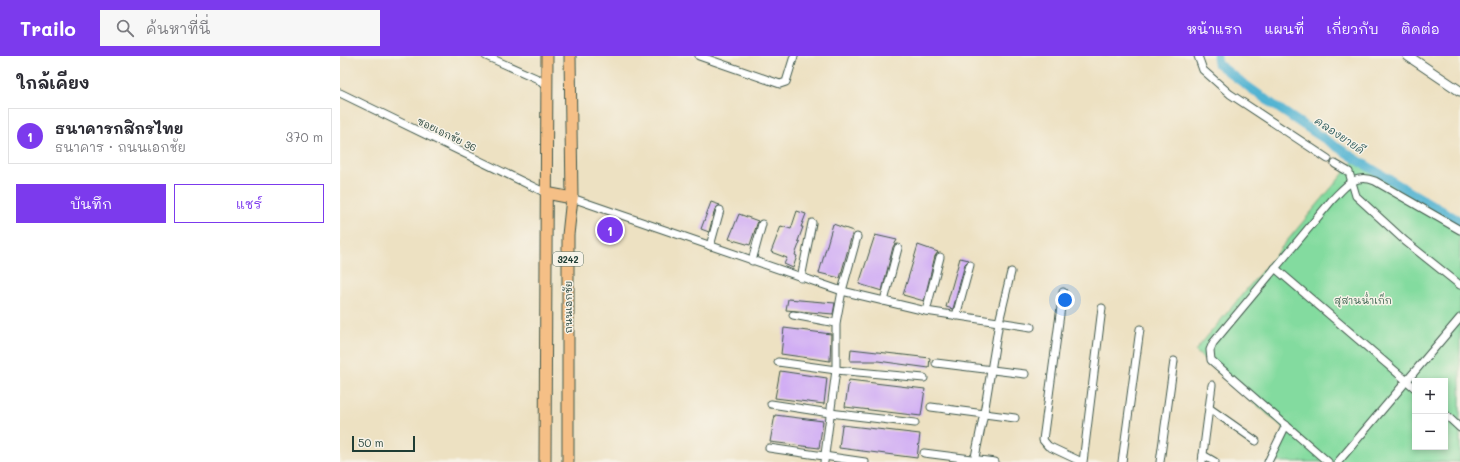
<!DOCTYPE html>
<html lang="th">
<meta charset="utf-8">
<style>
:root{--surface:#fff;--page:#f7f7f7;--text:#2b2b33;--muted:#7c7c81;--line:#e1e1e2;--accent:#7c3aed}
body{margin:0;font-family:Mali,"Playpen Sans Thai",sans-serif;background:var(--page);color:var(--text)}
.controls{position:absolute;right:12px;bottom:12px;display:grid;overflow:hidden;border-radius:0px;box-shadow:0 2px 6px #0003}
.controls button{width:36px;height:36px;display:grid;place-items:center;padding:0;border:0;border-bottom:1px solid var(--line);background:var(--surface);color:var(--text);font:20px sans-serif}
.scale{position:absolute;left:12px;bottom:10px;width:63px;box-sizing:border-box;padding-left:4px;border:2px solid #1f3d34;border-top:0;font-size:11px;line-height:14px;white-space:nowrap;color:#1f3d34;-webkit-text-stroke:3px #f7f3e8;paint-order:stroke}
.you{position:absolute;left:725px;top:244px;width:14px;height:14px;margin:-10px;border:3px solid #fff;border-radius:50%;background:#1a73e8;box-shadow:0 0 0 6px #1a73e833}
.badge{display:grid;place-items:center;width:26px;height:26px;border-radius:50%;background:var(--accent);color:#fff;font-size:13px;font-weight:700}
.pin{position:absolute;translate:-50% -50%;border:2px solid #fff;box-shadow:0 1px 4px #0006}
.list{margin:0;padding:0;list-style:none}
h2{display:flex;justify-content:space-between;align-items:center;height:52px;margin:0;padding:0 16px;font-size:17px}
h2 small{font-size:13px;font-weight:400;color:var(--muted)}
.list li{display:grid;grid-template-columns:26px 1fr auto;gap:12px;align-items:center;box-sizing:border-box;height:56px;margin:0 8px 8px;padding:0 8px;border:1px solid var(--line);border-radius:0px}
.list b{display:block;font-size:15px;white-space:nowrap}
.list p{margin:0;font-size:13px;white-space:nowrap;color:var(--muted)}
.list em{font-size:13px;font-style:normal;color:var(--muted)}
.actions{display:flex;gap:8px;padding:12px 16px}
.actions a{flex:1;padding:9px 0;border:1px solid var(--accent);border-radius:0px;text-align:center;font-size:14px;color:var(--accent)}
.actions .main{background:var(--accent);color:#fff}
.icon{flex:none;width:22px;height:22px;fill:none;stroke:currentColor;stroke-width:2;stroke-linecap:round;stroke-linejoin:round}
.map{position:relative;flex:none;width:1120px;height:406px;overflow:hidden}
header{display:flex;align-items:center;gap:24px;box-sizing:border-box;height:56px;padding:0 20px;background:var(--accent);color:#fff}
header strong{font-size:19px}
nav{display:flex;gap:22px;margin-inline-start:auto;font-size:14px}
.search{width:280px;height:36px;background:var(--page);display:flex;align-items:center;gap:10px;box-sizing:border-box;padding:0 14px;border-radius:0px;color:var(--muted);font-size:15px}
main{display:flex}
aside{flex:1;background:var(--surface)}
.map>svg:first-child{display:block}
.green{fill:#83db9f;stroke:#518c6a;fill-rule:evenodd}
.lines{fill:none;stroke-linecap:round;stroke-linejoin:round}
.canal{stroke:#53b4d2;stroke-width:9}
.building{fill:#d1aef4}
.minor-casing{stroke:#3e5649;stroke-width:9}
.tertiary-casing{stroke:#3e5649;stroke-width:11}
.primary-casing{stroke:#3e5649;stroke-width:13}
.minor{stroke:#fff;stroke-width:7}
.tertiary{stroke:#fff;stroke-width:9}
.primary{stroke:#f5bf86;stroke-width:11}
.labels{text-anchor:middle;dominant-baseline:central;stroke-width:3;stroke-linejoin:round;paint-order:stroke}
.shield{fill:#f7f3e8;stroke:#60746a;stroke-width:1}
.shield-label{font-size:9px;font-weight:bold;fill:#1f3d34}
.street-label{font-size:10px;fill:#1f3d34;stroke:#f7f3e8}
.park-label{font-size:10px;fill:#335d49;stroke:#f7f3e8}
.water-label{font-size:11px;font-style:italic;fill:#2c5b5c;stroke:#f7f3e8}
</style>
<header>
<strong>Trailo</strong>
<div class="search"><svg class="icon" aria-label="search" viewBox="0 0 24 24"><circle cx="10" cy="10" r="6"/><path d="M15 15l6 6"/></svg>ค้นหาที่นี่</div>
<nav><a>หน้าแรก</a><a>แผนที่</a><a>เกี่ยวกับ</a><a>ติดต่อ</a></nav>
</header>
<main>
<aside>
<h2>ใกล้เคียง<small></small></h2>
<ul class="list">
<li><span class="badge">1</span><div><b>ธนาคารกสิกรไทย</b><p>ธนาคาร · ถนนเอกชัย</p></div><em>370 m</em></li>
</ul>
<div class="actions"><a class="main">บันทึก</a><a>แชร์</a></div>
</aside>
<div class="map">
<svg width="1120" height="406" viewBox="0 0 1120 406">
<rect width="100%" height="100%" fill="#f7f3e8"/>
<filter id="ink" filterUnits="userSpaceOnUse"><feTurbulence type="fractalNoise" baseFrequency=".025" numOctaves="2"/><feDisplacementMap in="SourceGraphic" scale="8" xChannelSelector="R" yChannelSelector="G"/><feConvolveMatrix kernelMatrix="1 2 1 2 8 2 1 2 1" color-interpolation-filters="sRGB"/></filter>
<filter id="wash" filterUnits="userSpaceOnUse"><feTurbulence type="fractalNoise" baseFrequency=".012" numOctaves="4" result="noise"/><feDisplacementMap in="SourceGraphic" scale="16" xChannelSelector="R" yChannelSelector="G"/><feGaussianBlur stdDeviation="0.9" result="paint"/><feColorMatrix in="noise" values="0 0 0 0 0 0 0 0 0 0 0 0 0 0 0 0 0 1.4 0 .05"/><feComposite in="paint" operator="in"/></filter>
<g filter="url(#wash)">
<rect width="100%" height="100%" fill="#ede1c2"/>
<path class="green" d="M1013,106L1120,170V406H930L946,374L855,295ZM1075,325H1105V391H1075Z"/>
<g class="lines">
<path class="canal" d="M877,0L878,8C954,67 1037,117 1120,165"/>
</g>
<g id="blocks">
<g class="building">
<polygon points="371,146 380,149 375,153 369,176 361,173"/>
<polygon points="457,155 466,158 461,171 463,171 458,185 460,186 455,199 457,200 453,212 444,208 447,202 431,196 441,170 451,173"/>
<polygon points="399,158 418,165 410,189 389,183"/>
<polygon points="493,168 513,175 500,222 479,217"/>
<polygon points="535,179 557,184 553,191 542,235 519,228"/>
<polygon points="578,189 598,196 595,200 584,245 563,239"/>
<polygon points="620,202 629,204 625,208 613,253 606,251"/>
<polygon points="448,243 495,247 493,258 446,254"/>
<polygon points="444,272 491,278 490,305 441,298"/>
<polygon points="511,293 590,302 589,312 538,305 510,305"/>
<polygon points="440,315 487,322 484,348 435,342"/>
<polygon points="509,324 585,333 581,360 505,351"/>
<polygon points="435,359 483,365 479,392 430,386"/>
<polygon points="502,369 580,378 577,402 499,392"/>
</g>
</g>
</g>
<g filter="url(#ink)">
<use href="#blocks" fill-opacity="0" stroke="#3e5649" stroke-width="1"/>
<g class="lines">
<defs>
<g id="minor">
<polyline points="146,0 198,23 206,31"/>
<polyline points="359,0 440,28 446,26 454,0"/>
<polyline points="858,0 863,14 890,38 988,103"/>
<polyline points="0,37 206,137"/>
<polyline points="995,108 1009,116 1016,140 1065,185 1120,229"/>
<polyline points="232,142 502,235 586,255 691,271"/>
<polyline points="370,190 380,154"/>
<polyline points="412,205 422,168"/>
<polyline points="935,212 1075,332"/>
<polyline points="461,222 472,167"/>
<polyline points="723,236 703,384 708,390 742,406"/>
<polyline points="544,245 558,192"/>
<polyline points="586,255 600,201"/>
<polyline points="453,259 496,267"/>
<polyline points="616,260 630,209"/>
<polyline points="438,306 496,314 584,322"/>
<polyline points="596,307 685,318"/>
<polyline points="431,348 490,357 575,367"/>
<polyline points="591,351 675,362"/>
<polyline points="869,352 916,385"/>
<polyline points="1105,358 1120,372"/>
<polyline points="429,392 525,406"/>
<polyline points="584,397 655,406"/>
<polyline points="863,399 875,406"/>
<polyline points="484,406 496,314 496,267 502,235 517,181"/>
<polyline points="634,406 644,357 659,266 671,216"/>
<polyline points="743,406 762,252"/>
<polyline points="782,406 800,273"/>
<polyline points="820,406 834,305"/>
<polyline points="862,406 872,329"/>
<polyline points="928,406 946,369"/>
<path d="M988,406L871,304L870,294L873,287L992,144C1006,130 1014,117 1035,125L1120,174"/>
<polyline points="998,406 1120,262"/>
</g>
<polyline id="tertiary" points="1068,0 1120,35"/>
<g id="primary">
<polyline points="206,137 232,142"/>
<polyline points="205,406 207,0"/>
<polyline points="228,406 228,179 232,142 230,0"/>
</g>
</defs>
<use href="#minor" class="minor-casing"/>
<use href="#tertiary" class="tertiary-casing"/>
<use href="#primary" class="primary-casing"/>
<use href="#minor" class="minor"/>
<use href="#tertiary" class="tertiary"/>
<use href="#primary" class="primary"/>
</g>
</g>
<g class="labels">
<rect class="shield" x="213" y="196" width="30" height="14" rx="3"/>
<g class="shield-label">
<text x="228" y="203">3242</text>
</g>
<g class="street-label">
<text transform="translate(107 78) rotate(26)">ซอยเอกชัย 36</text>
<text transform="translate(228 251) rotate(-90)">ถนนเอกชัย</text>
</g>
<g class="park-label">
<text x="1023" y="244">สุสานน่ำเก็ก</text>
</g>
<g class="water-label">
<text transform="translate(1000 79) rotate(34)">คลองยายดี</text>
</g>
</g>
</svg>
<div class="controls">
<button>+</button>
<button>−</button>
</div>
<div class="scale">50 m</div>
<div class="you"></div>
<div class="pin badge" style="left:270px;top:174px">1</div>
</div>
</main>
